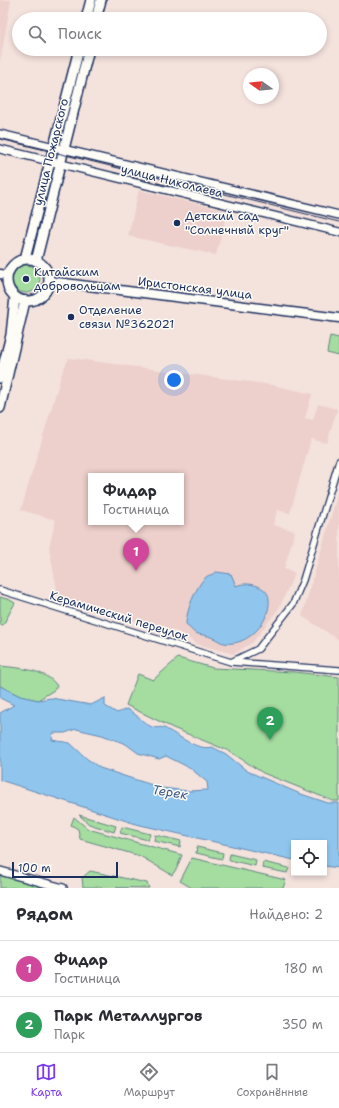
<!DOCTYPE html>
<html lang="ru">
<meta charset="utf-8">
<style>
:root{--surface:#fff;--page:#f2f2f3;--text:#2b2b33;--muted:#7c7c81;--line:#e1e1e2;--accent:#7c3aed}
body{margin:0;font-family:"Shantell Sans",sans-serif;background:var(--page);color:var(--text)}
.controls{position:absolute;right:12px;bottom:12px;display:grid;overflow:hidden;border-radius:0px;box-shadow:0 2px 6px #0003}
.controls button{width:36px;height:36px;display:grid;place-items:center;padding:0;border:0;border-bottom:1px solid var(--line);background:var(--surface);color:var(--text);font:20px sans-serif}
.compass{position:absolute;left:243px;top:68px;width:36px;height:36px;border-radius:50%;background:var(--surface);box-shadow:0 2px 6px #0003;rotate:285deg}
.scale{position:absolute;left:12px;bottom:10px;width:106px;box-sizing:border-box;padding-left:4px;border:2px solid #1b2f5e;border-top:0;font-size:11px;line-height:14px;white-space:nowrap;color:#1b2f5e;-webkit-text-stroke:3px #fdfcf7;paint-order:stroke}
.you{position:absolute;left:174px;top:380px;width:14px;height:14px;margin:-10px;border:3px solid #fff;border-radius:50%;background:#1a73e8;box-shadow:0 0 0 6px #1a73e833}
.badge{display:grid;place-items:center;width:26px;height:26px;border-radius:50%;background:var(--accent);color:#fff;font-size:13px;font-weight:700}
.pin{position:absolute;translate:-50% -33px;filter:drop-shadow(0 1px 2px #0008)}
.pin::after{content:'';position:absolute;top:21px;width:14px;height:12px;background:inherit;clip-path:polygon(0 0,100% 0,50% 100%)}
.popup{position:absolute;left:88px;top:473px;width:96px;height:52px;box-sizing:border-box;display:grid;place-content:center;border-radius:0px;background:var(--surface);filter:drop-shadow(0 1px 3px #0005);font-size:13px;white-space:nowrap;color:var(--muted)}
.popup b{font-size:15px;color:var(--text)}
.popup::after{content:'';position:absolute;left:50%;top:100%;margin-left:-8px;border:8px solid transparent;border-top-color:var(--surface)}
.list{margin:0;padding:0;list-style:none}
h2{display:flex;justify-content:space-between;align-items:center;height:52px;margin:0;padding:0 16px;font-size:17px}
h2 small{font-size:13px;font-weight:400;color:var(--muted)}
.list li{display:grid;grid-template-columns:26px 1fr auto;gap:12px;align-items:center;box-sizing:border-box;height:56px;padding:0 16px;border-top:1px solid var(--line)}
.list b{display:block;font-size:15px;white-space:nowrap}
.list p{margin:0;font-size:13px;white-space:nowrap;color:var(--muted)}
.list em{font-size:13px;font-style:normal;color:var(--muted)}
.icon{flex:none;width:22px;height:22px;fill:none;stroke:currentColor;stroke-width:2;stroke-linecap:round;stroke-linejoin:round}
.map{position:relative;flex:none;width:339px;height:888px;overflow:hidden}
.search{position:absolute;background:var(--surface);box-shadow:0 2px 6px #0003;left:12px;right:12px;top:12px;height:44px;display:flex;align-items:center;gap:10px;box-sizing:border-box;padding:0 14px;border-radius:22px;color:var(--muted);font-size:15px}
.sheet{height:164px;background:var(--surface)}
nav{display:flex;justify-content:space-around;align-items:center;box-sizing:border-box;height:56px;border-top:1px solid var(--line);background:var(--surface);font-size:11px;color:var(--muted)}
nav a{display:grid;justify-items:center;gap:2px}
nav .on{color:var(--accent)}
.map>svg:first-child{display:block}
.built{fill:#edcfcb;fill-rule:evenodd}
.green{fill:#a5dca0;stroke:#60867f}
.water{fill:#90c6ee;stroke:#618ab4;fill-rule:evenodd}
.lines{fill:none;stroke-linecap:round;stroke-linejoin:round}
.minor-casing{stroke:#1b2f5e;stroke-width:8}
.tertiary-casing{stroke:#1b2f5e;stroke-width:10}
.secondary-casing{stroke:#1b2f5e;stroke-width:11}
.primary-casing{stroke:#1b2f5e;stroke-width:12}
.minor{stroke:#fdfcf7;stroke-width:5.5}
.tertiary{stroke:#fdfcf7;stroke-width:7}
.secondary{stroke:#fdfcf7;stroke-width:8}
.primary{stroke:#fdfcf7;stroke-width:9}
.tram{stroke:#1b2f5e;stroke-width:1}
.poi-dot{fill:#1b2f5e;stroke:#fdfcf7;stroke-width:1.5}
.labels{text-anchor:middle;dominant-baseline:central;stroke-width:3;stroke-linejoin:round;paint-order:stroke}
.street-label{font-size:12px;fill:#1b2f5e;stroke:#fdfcf7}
.poi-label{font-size:12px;fill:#1b2f5e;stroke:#fdfcf7;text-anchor:start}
.water-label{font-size:13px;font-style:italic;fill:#3e5c89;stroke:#fdfcf7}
</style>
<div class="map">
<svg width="339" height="888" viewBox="0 0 339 888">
<rect width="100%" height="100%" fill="#f4e2dd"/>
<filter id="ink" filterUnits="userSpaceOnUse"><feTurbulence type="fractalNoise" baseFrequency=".025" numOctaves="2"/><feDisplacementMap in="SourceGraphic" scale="8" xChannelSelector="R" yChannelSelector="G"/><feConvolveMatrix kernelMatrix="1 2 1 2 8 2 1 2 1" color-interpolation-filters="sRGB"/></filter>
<g filter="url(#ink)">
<g class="built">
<polygon points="0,0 11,0 0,62"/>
<polygon points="139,190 227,211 216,255 128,236"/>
<path d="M69,358L272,385L312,394L305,418L313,420L318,404L337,409L327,443L311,439L290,513L277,510L273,525L295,531L284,569L295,573L279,608L253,642L234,654L197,644L179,632L59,600L49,547L56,520L21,510L62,373ZM91,476H181V522H91Z"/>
<polygon points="339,489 339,640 302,616"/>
</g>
<g class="green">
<circle cx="26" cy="279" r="14"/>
<polygon points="330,336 339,338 339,356 327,353"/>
<polygon points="0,597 10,600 15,603 3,625 0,625"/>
<polygon points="178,658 213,668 294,672 339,677 339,801 333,801 263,773 229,751 173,728 126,705 138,674 153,680"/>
<path d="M0,666C18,668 46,669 57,686L54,690L38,700L20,696L0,686Z"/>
<polygon points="79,815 116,826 114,832 89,824"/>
<polygon points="74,817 88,829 182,855 177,868 172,875 140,856 80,839 78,829 71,825"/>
<polygon points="122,827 150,834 148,840 120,833"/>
<polygon points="155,835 181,841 180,847 154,841"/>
<polygon points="197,847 223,853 222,859 196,853"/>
<polygon points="230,854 256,860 255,866 229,860"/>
<polygon points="192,858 286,880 283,888 192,888 180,881"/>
<polygon points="263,862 289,868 287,873 262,868"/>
<polygon points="90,871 147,883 149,888 83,887 82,878"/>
<polygon points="0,875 49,888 0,888"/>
</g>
<g class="water">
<path d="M216,572L231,574L236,586C246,581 268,585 269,599C271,622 247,647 224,643C219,642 217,639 213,638C208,635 200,635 195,633C192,631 189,627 186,624C186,612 196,586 205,578C207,575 213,575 216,572Z"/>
<path d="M0,686L20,696L38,700L51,698L91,705L105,698V706L117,713L127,709C137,714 144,724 152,727C156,729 161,726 164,728C179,735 196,751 212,747L226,754L247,771L298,793L328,803H339V868L324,866V843H294V860L136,824L0,780V713L14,705L0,698ZM76,729L102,735L126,744L138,753L159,759L166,756L190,768L207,782L208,790L188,791L162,788L130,778L100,768L86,758L70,743L52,740L53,733H65Z"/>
</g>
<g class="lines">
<defs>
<g id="minor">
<polyline points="0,590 231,662 258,649 293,604 303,580 339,461"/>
<polyline points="232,662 339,670"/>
</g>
<g id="tertiary">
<polyline points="0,134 339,215"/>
<polyline points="0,149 339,232"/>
<polyline points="0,871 63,888"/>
</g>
<g id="secondary">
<polyline points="0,274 7,275"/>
<polyline points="49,281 339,318"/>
</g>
<g id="primary">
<polyline points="86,19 91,0"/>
<polyline points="96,19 101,0"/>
<circle cx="28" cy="280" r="21"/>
<polyline points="25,259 79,49"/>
<polyline points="36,261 89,49"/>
<polyline points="0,378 11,335 15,297"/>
<polyline points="0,408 25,301"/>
</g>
</defs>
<use href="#minor" class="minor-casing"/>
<use href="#tertiary" class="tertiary-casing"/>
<use href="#secondary" class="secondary-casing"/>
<use href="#primary" class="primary-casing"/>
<use href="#minor" class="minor"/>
<use href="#tertiary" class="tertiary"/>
<use href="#secondary" class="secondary"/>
<use href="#primary" class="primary"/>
<g class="tram">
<polyline points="0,139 339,222"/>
<polyline points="132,178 169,187"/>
</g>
</g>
</g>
<g class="poi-dot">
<circle cx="177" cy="223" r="4"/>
<circle cx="26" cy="279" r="4"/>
<circle cx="71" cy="317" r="4"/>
</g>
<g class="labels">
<g class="street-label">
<text transform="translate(51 152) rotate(-76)">улица Пожарского</text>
<text transform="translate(172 181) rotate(14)">улица Николаева</text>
<text transform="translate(195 288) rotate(7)">Иристонская улица</text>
<text transform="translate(119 616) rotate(17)">Керамический переулок</text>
</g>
<g class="poi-label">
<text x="185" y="216">Детский сад<tspan x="185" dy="14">"Солнечный круг"</tspan></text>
<text x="34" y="272">Китайским<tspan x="34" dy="14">добровольцам</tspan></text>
<text x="79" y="310">Отделение<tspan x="79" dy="14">связи №362021</tspan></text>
</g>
<g class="water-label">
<text transform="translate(170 792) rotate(9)">Терек</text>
</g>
</g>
</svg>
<div class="controls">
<button><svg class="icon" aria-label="locate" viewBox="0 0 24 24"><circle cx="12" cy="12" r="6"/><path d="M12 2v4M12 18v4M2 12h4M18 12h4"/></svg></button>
</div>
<svg class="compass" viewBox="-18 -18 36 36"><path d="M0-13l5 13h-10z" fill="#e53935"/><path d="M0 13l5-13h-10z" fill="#7c7c81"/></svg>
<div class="scale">100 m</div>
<div class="you"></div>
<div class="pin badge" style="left:136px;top:571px;background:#d1479c">1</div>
<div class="popup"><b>Фидар</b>Гостиница</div>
<div class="pin badge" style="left:270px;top:740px;background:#2e9e5b">2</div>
<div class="search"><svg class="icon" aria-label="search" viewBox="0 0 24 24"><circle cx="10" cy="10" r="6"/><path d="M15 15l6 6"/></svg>Поиск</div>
</div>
<section class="sheet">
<h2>Рядом<small>Найдено: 2</small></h2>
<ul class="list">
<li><span class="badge" style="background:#d1479c">1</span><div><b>Фидар</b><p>Гостиница</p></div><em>180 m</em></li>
<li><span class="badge" style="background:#2e9e5b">2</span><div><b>Парк Металлургов</b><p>Парк</p></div><em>350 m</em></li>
</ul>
</section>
<nav>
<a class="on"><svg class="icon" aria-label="map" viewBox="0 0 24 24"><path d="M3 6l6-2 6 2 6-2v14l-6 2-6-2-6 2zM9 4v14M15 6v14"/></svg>Карта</a>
<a><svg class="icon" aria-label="directions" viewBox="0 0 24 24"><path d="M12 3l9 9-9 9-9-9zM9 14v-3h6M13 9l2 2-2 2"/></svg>Маршрут</a>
<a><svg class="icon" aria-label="saved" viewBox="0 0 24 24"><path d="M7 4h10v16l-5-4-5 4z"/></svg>Сохранённые</a>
</nav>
